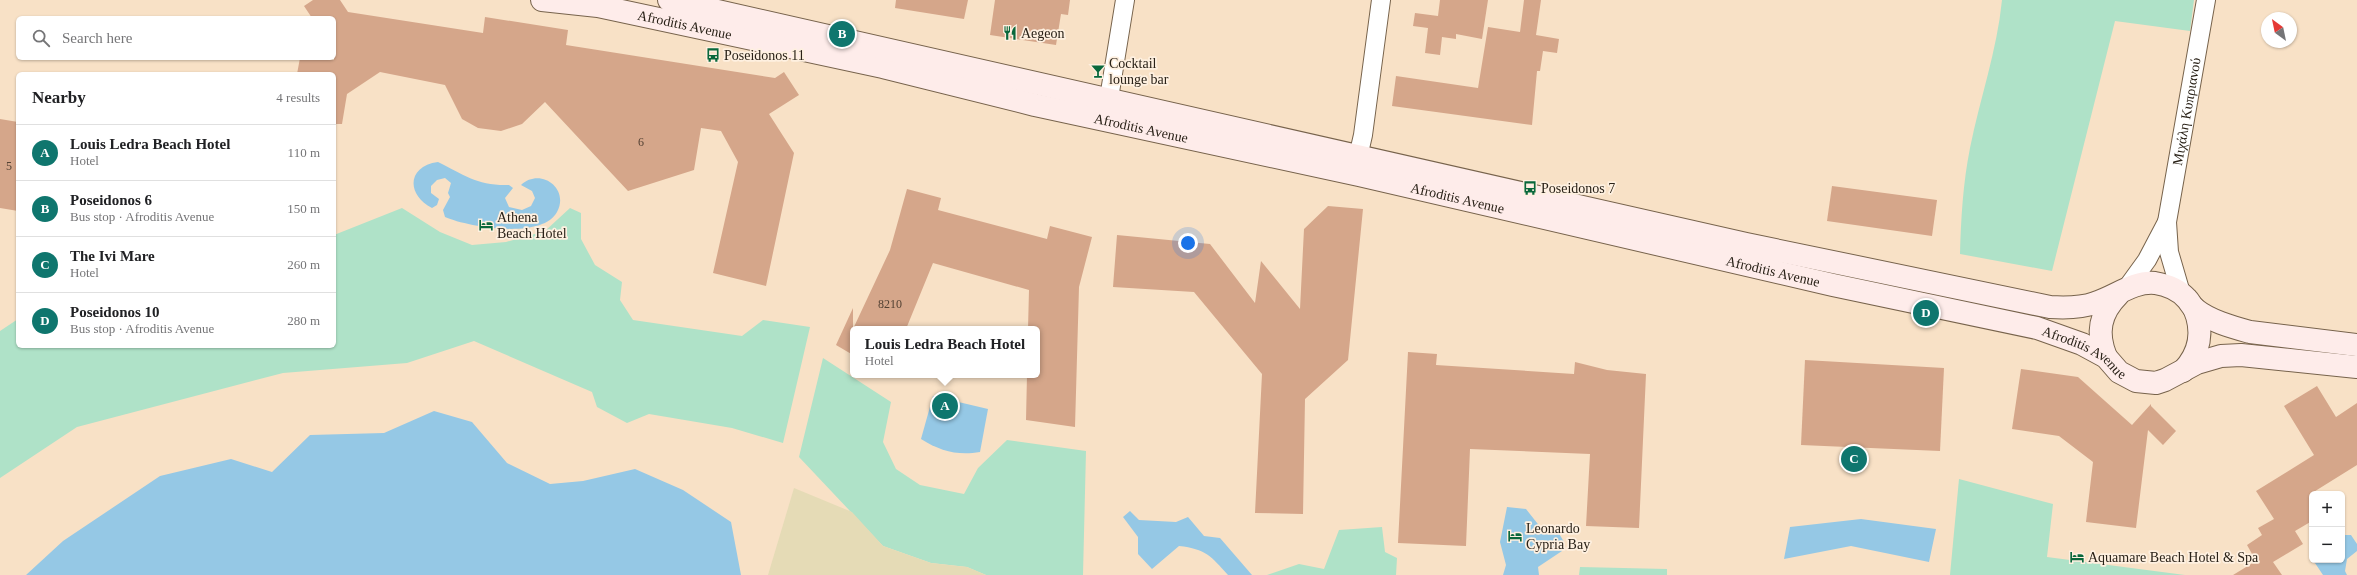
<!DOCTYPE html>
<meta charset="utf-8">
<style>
:root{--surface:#fff;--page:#f2f2f2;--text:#202124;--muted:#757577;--line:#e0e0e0;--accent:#0f766e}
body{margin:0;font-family:Georgia,serif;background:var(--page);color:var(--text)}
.controls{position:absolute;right:12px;bottom:12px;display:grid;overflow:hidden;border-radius:6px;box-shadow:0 1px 3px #0004}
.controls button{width:36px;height:36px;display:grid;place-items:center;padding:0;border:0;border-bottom:1px solid var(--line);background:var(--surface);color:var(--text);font:20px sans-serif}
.compass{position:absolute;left:2261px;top:12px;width:36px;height:36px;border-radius:50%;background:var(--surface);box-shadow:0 1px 3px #0004;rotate:327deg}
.you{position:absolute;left:1188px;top:243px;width:14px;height:14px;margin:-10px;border:3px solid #fff;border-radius:50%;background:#1a73e8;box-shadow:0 0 0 6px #1a73e833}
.badge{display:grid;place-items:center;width:26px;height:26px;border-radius:50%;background:var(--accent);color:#fff;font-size:13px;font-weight:700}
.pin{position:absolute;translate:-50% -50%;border:2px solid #fff;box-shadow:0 1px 4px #0006}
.popup{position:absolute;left:850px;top:326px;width:190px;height:52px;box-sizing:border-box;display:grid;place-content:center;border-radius:6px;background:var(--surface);filter:drop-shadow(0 1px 3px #0005);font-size:13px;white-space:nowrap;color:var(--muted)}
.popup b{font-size:15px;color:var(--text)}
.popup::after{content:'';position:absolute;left:50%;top:100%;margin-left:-8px;border:8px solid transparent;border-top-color:var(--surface)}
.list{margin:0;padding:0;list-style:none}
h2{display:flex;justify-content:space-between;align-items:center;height:52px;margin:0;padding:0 16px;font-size:17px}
h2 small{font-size:13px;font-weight:400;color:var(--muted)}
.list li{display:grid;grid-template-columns:26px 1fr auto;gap:12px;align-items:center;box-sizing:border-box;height:56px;padding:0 16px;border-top:1px solid var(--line)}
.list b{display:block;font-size:15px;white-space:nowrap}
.list p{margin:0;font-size:13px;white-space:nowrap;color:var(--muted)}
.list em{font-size:13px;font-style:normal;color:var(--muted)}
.icon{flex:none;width:22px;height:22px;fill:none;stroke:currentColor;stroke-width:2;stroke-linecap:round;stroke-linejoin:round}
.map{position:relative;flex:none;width:2357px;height:575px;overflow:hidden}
.search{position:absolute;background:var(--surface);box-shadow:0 1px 3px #0004;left:16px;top:16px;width:320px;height:44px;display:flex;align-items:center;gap:10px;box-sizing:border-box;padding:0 14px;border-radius:6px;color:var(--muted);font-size:15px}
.panel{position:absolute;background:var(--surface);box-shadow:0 1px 3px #0004;left:16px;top:72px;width:320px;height:276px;border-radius:6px}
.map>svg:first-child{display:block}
.green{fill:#afe2c8}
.sand{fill:#e5dbb6}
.water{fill:#95c8e5}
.building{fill:#d5a68a}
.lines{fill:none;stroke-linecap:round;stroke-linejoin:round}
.street-casing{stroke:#77634c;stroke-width:20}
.secondary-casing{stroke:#77634c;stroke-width:24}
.street{stroke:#fff;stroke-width:18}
.secondary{stroke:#feecea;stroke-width:22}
.labels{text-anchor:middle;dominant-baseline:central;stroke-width:3.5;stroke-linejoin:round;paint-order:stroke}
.number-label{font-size:12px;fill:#544234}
.street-label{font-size:14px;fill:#292117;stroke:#fef0e0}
.poi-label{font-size:14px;fill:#292117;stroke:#fef0e0;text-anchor:start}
</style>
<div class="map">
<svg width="2357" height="575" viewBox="0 0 2357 575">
<rect width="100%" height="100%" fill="#f8e1c6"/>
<g class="green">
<path d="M2002,0H2194L2190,31L2115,21L2052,271L1960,254C1961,218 1963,183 1970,148C1980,98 1997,51 2002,0Z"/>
<polygon points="402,208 440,232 472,245 506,242 545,231 570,208 581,213 581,239 595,265 622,282 620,300 633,320 742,336 763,320 810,327 783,443 732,428 649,414 627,423 597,407 592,392 474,341 407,363 283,373 77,427 0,478 0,331 18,319 18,346 334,346 334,235"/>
<polygon points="823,358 891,402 883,442 896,469 920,485 964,494 978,468 1007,440 1086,451 1083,575 986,575 967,567 931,563 883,546 799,457"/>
<polygon points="1959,479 2053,504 2047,557 2185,575 1950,575"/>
<polygon points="1382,527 1385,552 1397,558 1396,575 1267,575 1299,564 1324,569 1339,530"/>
<polygon points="1580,567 1667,569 1667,575 1579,575"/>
</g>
<polygon class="sand" points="794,488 852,512 883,546 931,563 967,567 986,575 768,575"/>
<g class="water">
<path d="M438,162C464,175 478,186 509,185L513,188L505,198L509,207L522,210L531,206L535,198L532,191L521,185C540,167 570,188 557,212C542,240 468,227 445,217L443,210L450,197L448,193L451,183L445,178L437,180L431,186V193L439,199L437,205L432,208C406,195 407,166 438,162Z"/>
<path d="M933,396L988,409L980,452C958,456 940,451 921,439Z"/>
<polygon points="434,411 472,422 507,463 550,484 583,481 635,469 683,490 731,522 741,575 26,575 63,541 160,476 231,459 272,472 310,435 384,433"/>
<polygon points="1507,507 1526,509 1541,528 1557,530 1564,542 1562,551 1538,567 1539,575 1503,575 1506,565 1500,542"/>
<path d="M1130,511L1139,520L1176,522L1188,517L1204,536L1220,538L1252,575H1228C1211,556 1206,549 1179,546L1152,569L1138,554V537L1123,517Z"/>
<polygon points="1861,519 1936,529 1929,562 1851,546 1784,559 1790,527"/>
<polygon points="2342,535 2351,535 2357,544 2357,551 2347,559 2345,571 2347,575 2323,575 2313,560 2342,560"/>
</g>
<g class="building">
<polygon points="313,0 340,0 348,12 483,33 485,17 568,30 566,45 775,78 784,72 799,95 769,114 794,153 766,286 713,273 738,162 721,131 701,128 694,170 628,191 545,102 522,124 501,131 478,128 462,119 445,85 380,72 347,94 342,124 334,124 334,74 297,74 300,58 334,60 334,18 312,18 304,6"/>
<polygon points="896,0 968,0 964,19 895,8"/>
<polygon points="995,0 1070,0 1068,15 1061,14 1056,45 990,35"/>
<polygon points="1440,0 1488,0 1482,39 1456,34 1456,39 1442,37 1440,55 1425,53 1428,28 1413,26 1415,13 1438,16"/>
<polygon points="1524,0 1541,0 1536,35 1559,39 1557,53 1543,51 1540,71 1537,71 1532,125 1392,106 1396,76 1478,88 1488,27 1520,32"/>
<polygon points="0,119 18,122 18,211 0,208"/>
<polygon points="1832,186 1937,200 1932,236 1827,221"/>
<polygon points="907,189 941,198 938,210 1047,239 1050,226 1092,237 1079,287 1075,427 1026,420 1027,375 1037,375 1037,329 1028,329 1029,290 933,263 906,329 853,329 890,250"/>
<polygon points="1328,206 1363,209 1348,360 1305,399 1303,514 1255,513 1262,374 1194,292 1113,287 1117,235 1210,244 1255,303 1261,261 1300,309 1304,229"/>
<polygon points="853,308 853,355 836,345"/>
<polygon points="1408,352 1437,354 1436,365 1574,374 1575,362 1607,370 1646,374 1639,528 1586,526 1590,454 1470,449 1466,546 1398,543"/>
<polygon points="1805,360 1944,368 1940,451 1801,445"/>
<polygon points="2021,369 2078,377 2132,425 2151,404 2151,406 2176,431 2163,445 2148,430 2136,528 2086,522 2093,462 2059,436 2012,429"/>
<polygon points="2317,386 2336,417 2357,403 2357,465 2312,493 2312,521 2295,531 2303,544 2273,562 2282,575 2233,575 2256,561 2247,545 2262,535 2258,528 2274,519 2256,491 2314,455 2284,406"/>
</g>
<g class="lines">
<defs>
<g id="street">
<polyline points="1109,98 1125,0"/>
<polyline points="1358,157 1363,135 1381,0"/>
<polyline points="2126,289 2147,260 2167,222"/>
<path id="s1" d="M2181,293L2169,252L2167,222L2206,0"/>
</g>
<g id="secondary">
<path id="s2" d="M542,0L598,6L883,67L1035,105L1359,175L1833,285L2037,328L2082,344L2106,357L2119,372L2136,381L2156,383L2165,380L2197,363L2221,356L2241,355L2357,367"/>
<path d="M669,0L1746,244L2050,307C2066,308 2081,308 2095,303C2115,297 2133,281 2155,283C2168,285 2179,290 2187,299C2190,302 2191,306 2195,309C2210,321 2232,327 2250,332L2357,345"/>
<path d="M2106,357C2096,333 2100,313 2118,295"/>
<path d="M2183,371C2200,353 2204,331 2194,308"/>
</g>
</defs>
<use href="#street" class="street-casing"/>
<use href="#secondary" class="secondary-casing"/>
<use href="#street" class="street"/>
<use href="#secondary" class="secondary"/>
</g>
<defs>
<symbol id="restaurant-bare" viewBox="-9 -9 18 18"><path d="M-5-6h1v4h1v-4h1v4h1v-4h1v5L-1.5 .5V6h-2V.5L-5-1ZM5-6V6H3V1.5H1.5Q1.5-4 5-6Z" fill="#09683c" stroke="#fef0e0" stroke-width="2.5" paint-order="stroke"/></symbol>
<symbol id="bus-bare" viewBox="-9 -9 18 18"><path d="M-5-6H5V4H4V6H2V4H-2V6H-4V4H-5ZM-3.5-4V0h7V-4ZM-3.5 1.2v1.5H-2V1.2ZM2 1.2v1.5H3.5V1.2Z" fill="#09683c" stroke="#fef0e0" stroke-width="2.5" paint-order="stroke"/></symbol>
<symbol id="bar-bare" viewBox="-9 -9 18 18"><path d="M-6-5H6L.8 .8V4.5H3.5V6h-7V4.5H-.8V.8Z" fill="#09683c" stroke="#fef0e0" stroke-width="2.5" paint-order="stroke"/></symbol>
<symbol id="hotel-bare" viewBox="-9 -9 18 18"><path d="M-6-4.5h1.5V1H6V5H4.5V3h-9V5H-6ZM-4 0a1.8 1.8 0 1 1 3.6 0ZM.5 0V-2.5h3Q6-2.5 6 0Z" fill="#09683c" stroke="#fef0e0" stroke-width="2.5" paint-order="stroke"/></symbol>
</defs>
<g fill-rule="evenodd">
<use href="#restaurant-bare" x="1000" y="23" width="20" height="20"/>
<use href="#bus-bare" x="703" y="45" width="20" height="20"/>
<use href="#bar-bare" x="1088" y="61" width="20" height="20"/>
<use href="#bus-bare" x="1520" y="178" width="20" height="20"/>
<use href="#hotel-bare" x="476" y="215" width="20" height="20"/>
<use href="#hotel-bare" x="1505" y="526" width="20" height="20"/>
<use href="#hotel-bare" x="2067" y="547" width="20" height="20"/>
</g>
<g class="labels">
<g class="number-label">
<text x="641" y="142">6</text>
<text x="9" y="166">5</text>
<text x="890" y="304">8210</text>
</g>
<g class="street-label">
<text stroke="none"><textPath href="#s2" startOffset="145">Afroditis Avenue</textPath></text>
<text stroke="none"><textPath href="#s1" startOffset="185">Μιχάλη Κυπριανού</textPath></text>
<text stroke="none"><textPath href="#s2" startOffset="613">Afroditis Avenue</textPath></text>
<text stroke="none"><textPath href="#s2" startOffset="937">Afroditis Avenue</textPath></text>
<text stroke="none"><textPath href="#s2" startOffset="1261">Afroditis Avenue</textPath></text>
<text stroke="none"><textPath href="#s2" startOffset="1585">Afroditis Avenue</textPath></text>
</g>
<g class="poi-label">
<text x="1021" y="33">Aegeon</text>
<text x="724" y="55">Poseidonos 11</text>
<text x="1109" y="63">Cocktail<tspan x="1109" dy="16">lounge bar</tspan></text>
<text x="1541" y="188">Poseidonos 7</text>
<text x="497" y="217">Athena<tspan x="497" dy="16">Beach Hotel</tspan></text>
<text x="1526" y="528">Leonardo<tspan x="1526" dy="16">Cypria Bay</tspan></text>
<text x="2088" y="557">Aquamare Beach Hotel &amp; Spa</text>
</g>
</g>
</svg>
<div class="controls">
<button>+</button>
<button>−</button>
</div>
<svg class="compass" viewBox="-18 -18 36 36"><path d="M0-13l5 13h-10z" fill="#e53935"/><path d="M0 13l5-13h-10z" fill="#757577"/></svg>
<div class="you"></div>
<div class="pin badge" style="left:945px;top:406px">A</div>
<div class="popup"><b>Louis Ledra Beach Hotel</b>Hotel</div>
<div class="pin badge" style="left:842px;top:34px">B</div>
<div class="pin badge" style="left:1854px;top:459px">C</div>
<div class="pin badge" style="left:1926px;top:313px">D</div>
<div class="search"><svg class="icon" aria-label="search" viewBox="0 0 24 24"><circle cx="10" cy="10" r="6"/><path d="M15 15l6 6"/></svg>Search here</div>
<section class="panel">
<h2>Nearby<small>4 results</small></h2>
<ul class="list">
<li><span class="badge">A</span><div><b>Louis Ledra Beach Hotel</b><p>Hotel</p></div><em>110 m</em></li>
<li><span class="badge">B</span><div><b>Poseidonos 6</b><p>Bus stop · Afroditis Avenue</p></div><em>150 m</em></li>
<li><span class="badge">C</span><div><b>The Ivi Mare</b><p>Hotel</p></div><em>260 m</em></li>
<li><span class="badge">D</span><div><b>Poseidonos 10</b><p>Bus stop · Afroditis Avenue</p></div><em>280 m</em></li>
</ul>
</section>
</div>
